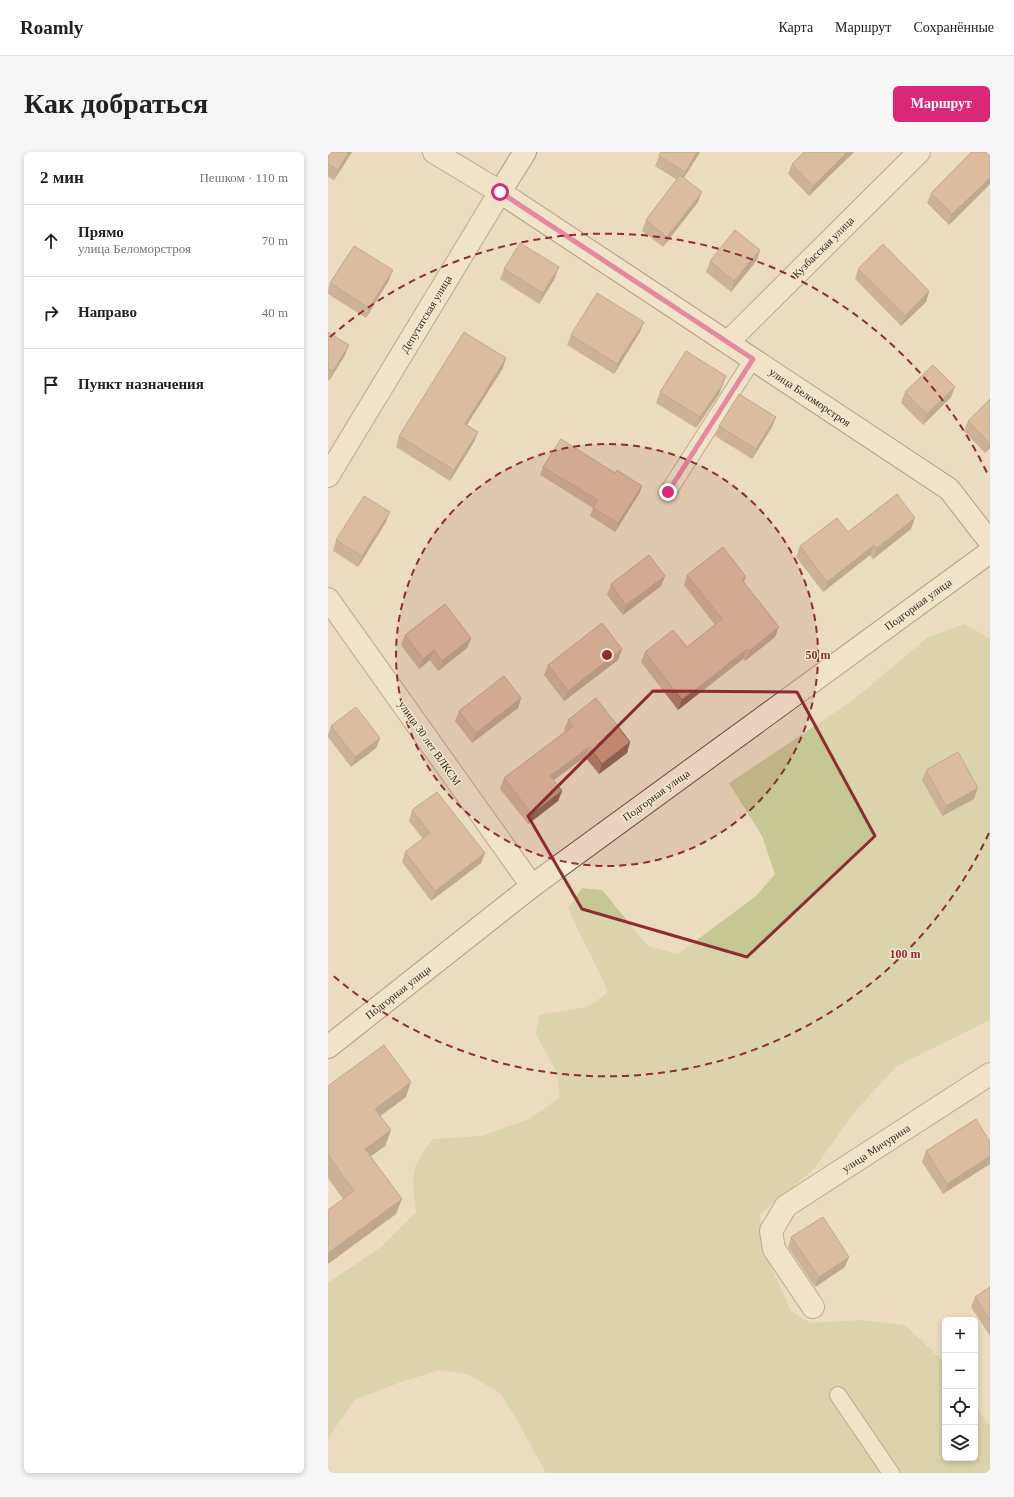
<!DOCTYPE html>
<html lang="ru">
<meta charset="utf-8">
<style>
:root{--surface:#fff;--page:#f6f6f6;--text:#202124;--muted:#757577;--line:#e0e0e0;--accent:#db2777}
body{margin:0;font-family:Georgia,serif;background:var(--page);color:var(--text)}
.controls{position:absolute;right:12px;bottom:12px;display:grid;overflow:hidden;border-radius:6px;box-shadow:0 2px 6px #0003}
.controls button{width:36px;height:36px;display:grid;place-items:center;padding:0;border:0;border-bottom:1px solid var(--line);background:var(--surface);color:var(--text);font:20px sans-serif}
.stop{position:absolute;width:12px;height:12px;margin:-9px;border:3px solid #db2777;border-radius:50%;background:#fff}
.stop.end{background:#db2777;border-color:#fff;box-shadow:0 1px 4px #0008}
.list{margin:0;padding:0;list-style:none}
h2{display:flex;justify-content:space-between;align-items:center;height:52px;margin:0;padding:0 16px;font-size:17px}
h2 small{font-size:13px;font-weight:400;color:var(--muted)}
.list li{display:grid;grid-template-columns:26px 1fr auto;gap:12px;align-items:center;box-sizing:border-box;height:72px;padding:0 16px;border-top:1px solid var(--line)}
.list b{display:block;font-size:15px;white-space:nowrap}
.list p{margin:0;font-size:13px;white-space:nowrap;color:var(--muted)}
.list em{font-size:13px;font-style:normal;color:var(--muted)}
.icon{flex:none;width:22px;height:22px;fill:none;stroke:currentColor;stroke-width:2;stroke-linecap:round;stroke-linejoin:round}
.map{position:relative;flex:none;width:662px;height:1321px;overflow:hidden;border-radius:6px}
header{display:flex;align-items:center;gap:24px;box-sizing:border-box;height:56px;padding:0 20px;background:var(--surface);border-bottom:1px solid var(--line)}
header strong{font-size:19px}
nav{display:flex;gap:22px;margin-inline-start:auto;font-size:14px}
.intro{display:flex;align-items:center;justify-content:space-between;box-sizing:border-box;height:96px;padding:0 24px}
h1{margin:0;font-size:28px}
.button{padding:10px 18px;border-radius:6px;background:var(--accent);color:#fff;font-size:14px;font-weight:700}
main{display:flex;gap:24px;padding:0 24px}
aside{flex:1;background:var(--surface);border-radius:6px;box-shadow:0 2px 6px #0003}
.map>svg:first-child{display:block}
.green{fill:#c5c895}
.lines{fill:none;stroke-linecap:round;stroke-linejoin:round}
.lane-casing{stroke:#836d59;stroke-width:18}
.street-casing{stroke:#836d59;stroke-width:24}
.secondary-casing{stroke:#654e3c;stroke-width:24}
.lane{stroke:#f7ead3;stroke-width:16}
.street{stroke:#f7ead3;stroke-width:22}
.secondary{stroke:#f7ead3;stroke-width:22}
.wall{fill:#ac7f67}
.shaded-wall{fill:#8c6854}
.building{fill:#c89478;stroke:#8c6854}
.route{stroke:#db2777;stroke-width:5}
.marked{fill:none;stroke:#8f2c33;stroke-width:3;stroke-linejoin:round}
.ring{fill:none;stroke:#8f2c33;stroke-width:2;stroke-dasharray:7 5}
.labels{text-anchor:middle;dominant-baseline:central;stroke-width:3;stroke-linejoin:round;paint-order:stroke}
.street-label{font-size:11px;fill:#34271d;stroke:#f3e7cf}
.centre{fill:#8f2c33;stroke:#f3e7cf;stroke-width:2}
.ring-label{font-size:12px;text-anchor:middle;font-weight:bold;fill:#8f2c33;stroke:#f3e7cf;stroke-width:3;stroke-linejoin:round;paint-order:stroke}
</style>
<header>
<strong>Roamly</strong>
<nav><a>Карта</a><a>Маршрут</a><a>Сохранённые</a></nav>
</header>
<div class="intro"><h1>Как добраться</h1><a class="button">Маршрут</a></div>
<main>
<aside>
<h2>2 мин<small>Пешком · 110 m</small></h2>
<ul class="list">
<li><svg class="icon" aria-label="ahead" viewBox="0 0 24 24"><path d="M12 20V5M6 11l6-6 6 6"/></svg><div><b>Прямо</b><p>улица Беломорстроя</p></div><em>70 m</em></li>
<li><svg class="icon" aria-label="right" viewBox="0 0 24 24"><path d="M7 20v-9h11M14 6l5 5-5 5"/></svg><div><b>Направо</b></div><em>40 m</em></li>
<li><svg class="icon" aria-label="arrive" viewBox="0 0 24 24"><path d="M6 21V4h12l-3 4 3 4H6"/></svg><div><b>Пункт назначения</b></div></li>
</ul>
</aside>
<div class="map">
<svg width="662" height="1321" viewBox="0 0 662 1321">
<rect width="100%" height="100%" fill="#ebdcc0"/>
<path class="green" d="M637,472L662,487V868L569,914L528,958L485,1018L432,1062L435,1097L463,1159L482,1171L532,1168L577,1173L617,1211V1306H647V1253L662,1275V1318L657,1321H218L189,1268L172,1241L139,1222L112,1218L73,1230L27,1248L0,1286V1131L53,1095L88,1060C84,1024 81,1017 105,987L154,984L201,967L232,945L229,921L208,882L211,863L260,855L280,840C268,811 252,785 240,756L254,736L274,738L320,794L350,802L428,744L447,722L434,684L401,631L524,549L600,485Z"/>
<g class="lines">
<defs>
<g id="lane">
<polyline points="340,340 425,207"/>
<polyline points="510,1243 563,1321"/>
</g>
<g id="street">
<polyline points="400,190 591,0"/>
<polyline points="0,324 172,40 106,0"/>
<polyline points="0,447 204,734"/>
<polyline points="485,1155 446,1097 443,1079 458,1054 662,922"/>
</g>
<g id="secondary">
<polyline points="197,0 172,40 621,337 662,390"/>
<polyline points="0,895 204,734 662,400"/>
</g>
</defs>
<use href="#lane" class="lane-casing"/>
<use href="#street" class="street-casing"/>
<use href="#secondary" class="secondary-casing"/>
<use href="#lane" class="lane"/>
<use href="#street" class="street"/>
<use href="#secondary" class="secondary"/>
</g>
<g class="wall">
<polygon points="0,0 24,0 6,28 0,25"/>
<polygon points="333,0 372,0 356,26 370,50 335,95 314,79 318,68 349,28 327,14 331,4"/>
<polygon points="476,0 526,0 481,44 460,22 464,12"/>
<polygon points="643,0 662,0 662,32 621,73 599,51 603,41"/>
<polygon points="432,98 429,108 403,140 378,120 382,109"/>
<polygon points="176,117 227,126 211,152 172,127"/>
<polygon points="530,117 601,139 598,150 573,174 527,127"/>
<polygon points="61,128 38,166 0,142 0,138 2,131"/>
<polygon points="0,180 17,203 1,229 0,228"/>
<polygon points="312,180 286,222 239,193 243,183"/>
<polygon points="175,216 139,273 150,280 146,290 122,329 68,295 71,284"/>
<polygon points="398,224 391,242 368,276 328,251 332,240"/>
<polygon points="577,240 623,245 595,273 573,251"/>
<polygon points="662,247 662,296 657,301 636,279 640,269"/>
<polygon points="448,265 444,275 424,307 387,284 391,274"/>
<polygon points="215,315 287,321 314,334 311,342 287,380 262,364 265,356 212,323"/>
<polygon points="58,370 30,415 5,399 8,388"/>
<polygon points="583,377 545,407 542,403 495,440 468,405 472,394 520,380"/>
<polygon points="359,423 418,425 416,430 447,485 417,509 415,507 350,558 313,510 317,500 359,495 387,473 356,433"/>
<polygon points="337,424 333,434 295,463 279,443 283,432"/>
<polygon points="77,483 143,486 139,496 110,519 102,508 91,517 73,493"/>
<polygon points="294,497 290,508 236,549 216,523 220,513"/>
<polygon points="193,546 190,556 144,591 127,569 131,559"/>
<polygon points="240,568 302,590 299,601 271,622 257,605 225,628 234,639 230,649 200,672 172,637 176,626 238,580 236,578"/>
<polygon points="3,574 52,586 48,596 23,615 0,585 0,583"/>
<polygon points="598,618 646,647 614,664 594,628"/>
<polygon points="84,658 157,701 153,711 103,749 74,710 77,700 95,687 81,669"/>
<polygon points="0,934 78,945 52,964 63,978 57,994 43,1004 68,1062 15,1047 0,1026"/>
<polygon points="648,967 615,1042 594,1010 598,999"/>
<polygon points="463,1085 517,1115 487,1135 460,1095"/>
<polygon points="662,1135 662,1184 643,1155 647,1145"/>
</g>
<g class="shaded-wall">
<polygon points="21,0 24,0 6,28 10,18"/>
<polygon points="369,0 372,0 353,30 357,20"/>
<polygon points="519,0 526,0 481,44 485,34"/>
<polygon points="662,26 662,32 621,73 624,62"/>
<polygon points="374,40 370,50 335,95 339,85"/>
<polygon points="432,98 429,108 403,140 406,129"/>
<polygon points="231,115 227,126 211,152 215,141"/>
<polygon points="65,118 61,128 38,166 41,156"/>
<polygon points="601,139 598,150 573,174 577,164"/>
<polygon points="316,170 312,180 286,222 289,212"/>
<polygon points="21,193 17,203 1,229 5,219"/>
<polygon points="178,206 175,216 133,282 137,272"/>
<polygon points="398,224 391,242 368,276 372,265"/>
<polygon points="627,235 623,245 595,273 599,262"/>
<polygon points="448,265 444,275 424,307 428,297"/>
<polygon points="150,280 146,290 122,329 126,318"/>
<polygon points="662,290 662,296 657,301 661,291"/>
<polygon points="314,334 311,342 287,380 290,371"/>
<polygon points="62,360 58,370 30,415 34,404"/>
<polygon points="587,366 583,377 545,407 549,396"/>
<polygon points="546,393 542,403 495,440 499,430"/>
<polygon points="337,424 333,434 295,463 298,453"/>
<polygon points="451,475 447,485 417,509 421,499"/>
<polygon points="143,486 139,496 110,519 114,509"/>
<polygon points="294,497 290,508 236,549 240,539"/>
<polygon points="419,497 415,507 350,558 354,548"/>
<polygon points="106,498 102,508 91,517 95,507"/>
<polygon points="193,546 190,556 144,591 148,581"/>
<polygon points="52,586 48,596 23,615 27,605"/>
<polygon points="302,590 299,601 271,622 274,612"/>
<polygon points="261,595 257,605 218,634 222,624"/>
<polygon points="650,636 646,647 614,664 618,654"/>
<polygon points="234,639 230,649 200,672 204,662"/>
<polygon points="157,701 153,711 103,749 107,739"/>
<polygon points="83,930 78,945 41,972 47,957"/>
<polygon points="63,978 57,994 32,1012 37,997"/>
<polygon points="662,1004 662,1012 615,1042 619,1032"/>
<polygon points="74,1047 68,1062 0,1112 0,1101"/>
<polygon points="521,1105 517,1115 487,1135 491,1125"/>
</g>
<g class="building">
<polygon points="0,0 21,0 10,18 0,12"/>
<polygon points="333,0 369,0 357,20 331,4"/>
<polygon points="476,0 519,0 485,34 464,12"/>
<polygon points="644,0 662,0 662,26 624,62 603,41"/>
<polygon points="352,23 374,40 339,85 318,68"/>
<polygon points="407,78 432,98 406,129 382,109"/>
<polygon points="192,91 231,115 215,141 176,117"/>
<polygon points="555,92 601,139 577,164 530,117"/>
<polygon points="26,94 65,118 41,156 2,131"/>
<polygon points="269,141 316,170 289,212 243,183"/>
<polygon points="0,180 21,193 5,219 0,216"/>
<polygon points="136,180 178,206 137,272 150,280 126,318 71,284"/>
<polygon points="358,199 398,224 394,231 395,232 372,265 332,240"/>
<polygon points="605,213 627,235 599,262 577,240"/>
<polygon points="411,242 448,265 428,297 391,274"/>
<polygon points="662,247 662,290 661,291 640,269"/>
<polygon points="233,287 287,321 289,318 314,334 290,371 265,356 270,348 215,315"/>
<polygon points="569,342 587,366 549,396 546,393 499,430 472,394 509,366 520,380"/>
<polygon points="36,344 62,360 34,404 8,388"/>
<polygon points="395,395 418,425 414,428 451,475 421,499 419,497 354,548 317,500 345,478 359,495 394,467 359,423"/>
<polygon points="321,403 337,424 298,453 283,432"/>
<polygon points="117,452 143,486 114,509 106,498 95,507 77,483"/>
<polygon points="274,471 294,497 240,539 220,513"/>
<polygon points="176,524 193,546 148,581 131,559"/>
<polygon points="268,546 302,590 274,612 261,595 222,624 234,639 204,662 176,626 245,574 240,568"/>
<polygon points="28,555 52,586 27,605 3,574"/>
<polygon points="630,600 650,636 618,654 598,618"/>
<polygon points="109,640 157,701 107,739 77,700 102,681 84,658"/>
<polygon points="56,893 83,930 47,957 63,978 37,997 74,1047 0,1101 0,1058 26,1039 0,1003 0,934"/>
<polygon points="648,967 662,990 662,1004 619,1032 598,999"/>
<polygon points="495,1065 521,1105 491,1125 463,1085"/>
<polygon points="662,1135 662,1168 647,1145"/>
</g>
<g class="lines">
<polyline class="route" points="172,40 425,207 340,340"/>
</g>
<path d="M0 0H662V1321H0ZM325,539L469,540L547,684L419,805L254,757L200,664Z" fill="#ebdcc0" fill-opacity=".55" fill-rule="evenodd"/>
<path class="marked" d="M325,539L469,540L547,684L419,805L254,757L200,664Z"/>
<circle cx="279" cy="503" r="211" fill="#8f2c33" fill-opacity=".12"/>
<g class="ring">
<circle cx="279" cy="503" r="211"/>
<path d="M661 681A422 422 0 0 1 2 821M2 185A422 422 0 0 1 661 325"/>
</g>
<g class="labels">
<g class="street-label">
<text transform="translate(495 95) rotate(-45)">Кузбасская улица</text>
<text transform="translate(98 162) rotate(-59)">Депутатская улица</text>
<text transform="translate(482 245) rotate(34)">улица Беломорстроя</text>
<text transform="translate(590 452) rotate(-36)">Подгорная улица</text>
<text transform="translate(102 591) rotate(55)">улица 30 лет ВЛКСМ</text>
<text transform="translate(328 643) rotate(-36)">Подгорная улица</text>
<text transform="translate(70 840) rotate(-38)">Подгорная улица</text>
<text transform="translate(548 996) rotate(-33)">улица Мичурина</text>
</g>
</g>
<circle cx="279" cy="503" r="6" class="centre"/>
<g class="ring-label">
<text x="490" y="507">50 m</text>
<text x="577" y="806">100 m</text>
</g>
</svg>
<div class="controls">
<button>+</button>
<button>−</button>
<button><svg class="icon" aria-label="locate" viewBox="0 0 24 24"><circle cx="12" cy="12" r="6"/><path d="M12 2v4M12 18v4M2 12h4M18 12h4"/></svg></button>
<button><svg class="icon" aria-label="layers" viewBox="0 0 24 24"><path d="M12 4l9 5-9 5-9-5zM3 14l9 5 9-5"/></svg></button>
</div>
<div class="stop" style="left:172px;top:40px"></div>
<div class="stop end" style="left:340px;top:340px"></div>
</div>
</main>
